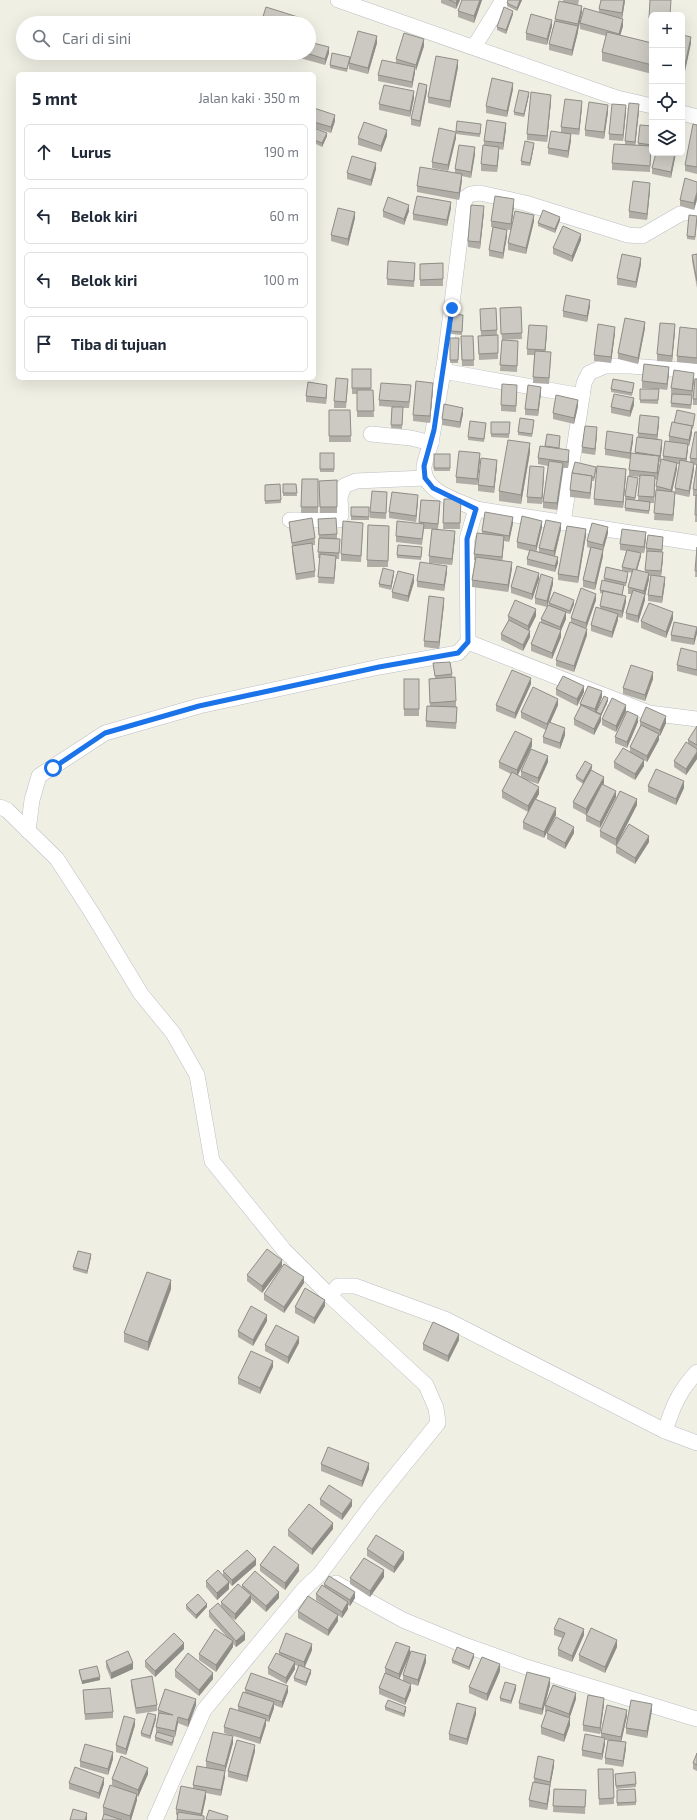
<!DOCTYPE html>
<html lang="id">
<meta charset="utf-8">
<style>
:root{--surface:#fff;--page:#f2f2f3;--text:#1f2937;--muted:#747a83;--line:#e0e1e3}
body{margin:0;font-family:"Exo 2",sans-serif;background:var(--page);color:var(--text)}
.controls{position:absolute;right:12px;top:12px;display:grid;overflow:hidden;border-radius:6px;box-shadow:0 4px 16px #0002}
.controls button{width:36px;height:36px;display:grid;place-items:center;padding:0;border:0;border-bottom:1px solid var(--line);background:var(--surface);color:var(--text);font:20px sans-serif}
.stop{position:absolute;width:12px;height:12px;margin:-9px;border:3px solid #1a73e8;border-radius:50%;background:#fff}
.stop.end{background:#1a73e8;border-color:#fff;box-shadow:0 1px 4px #0008}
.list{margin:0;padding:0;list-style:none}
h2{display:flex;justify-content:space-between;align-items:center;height:52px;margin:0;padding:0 16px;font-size:17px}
h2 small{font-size:13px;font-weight:400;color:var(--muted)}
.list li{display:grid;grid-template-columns:26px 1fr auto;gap:12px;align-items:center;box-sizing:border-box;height:56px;margin:0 8px 8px;padding:0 8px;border:1px solid var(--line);border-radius:6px}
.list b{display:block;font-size:15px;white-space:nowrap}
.list em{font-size:13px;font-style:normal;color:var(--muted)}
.icon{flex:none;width:22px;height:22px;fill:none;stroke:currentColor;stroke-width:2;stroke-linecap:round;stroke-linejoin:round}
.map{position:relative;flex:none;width:697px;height:1820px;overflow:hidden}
.search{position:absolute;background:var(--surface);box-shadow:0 4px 16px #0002;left:16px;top:16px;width:300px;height:44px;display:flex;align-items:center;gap:10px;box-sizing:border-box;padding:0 14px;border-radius:22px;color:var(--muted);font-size:15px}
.panel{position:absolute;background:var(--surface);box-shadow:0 4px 16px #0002;left:16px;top:72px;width:300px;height:308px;border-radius:6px}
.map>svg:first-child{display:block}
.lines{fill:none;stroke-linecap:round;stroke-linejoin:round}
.minor-casing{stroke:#bcbec4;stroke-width:16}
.minor{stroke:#fff;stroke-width:15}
.wall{fill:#afada6;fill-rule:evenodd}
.shaded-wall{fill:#8e8d87}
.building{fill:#cbc9c1;stroke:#8e8d87}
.route{stroke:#1a73e8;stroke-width:5}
</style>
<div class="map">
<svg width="697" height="1820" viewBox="0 0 697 1820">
<rect width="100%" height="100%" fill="#f0efe4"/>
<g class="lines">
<defs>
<g id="minor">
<polyline points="338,0 617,98 652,106"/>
<polyline points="474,47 503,0"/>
<polyline points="682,113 697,117"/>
<polyline points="443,371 582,396"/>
<path d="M371,434L411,438L431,443C429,450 425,459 424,467C422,492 458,500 476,509"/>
<polyline points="431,443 445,360 465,198 471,194 480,193 525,203 628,235 642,236 680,214 697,210"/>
<polyline points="290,520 339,520 341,515 340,497 344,486 356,481 425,478"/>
<polyline points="563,523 584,383 589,373 605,366 630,366 697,371"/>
<polyline points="468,642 649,713 697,719"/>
<polyline points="0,807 7,810 57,859 92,913 141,994 173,1033 197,1075 212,1161 284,1250 330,1296 426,1385 436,1408 438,1423 374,1502 320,1574 304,1589 204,1710 155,1820"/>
<polyline points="28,831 32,800 39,776 105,733 199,706 379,667 458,653 468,642 467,539 476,509 697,543"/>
<polyline points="330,1296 338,1286 355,1286 445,1319 665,1431"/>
<path d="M697,1372C679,1391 673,1406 665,1431L697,1443"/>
<polyline points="336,1583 403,1620 459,1643 526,1667 697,1719"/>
</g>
</defs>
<use href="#minor" class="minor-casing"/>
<use href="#minor" class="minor"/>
</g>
<g class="wall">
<polygon points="441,0 460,0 456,9 441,3"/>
<polygon points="462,0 482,0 474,23 458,17 458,11"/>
<polygon points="508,0 522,0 517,11 507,6 507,3"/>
<polygon points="563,0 579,0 578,5 582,12 580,21 599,13 599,9 625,0 622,19 623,26 620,36 652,43 652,74 602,61 602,52 606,36 580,29 580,23 572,56 549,50 549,44 555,19 563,1"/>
<polygon points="650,0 652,15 652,25 649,25"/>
<polygon points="513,14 506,34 497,30 497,27"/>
<polygon points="552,26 547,45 526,40 526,33"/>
<polygon points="682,35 691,43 683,80 682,80"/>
<polygon points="377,43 368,74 349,69 349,63 347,72 330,68 330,65 350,60"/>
<polygon points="424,46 415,71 412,88 378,81 378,75 396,63 396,59"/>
<polygon points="300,53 329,53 325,65 300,58"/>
<polygon points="458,67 450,108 428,103 428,97"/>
<polygon points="513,89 507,117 486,113 486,106"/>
<polygon points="427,91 420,127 411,125 411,119"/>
<polygon points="529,95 524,117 514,115 514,112"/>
<polygon points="414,98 410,117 379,110 379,104"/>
<polygon points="551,101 547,142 527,140 527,134"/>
<polygon points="582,107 579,135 571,134 571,140 568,158 548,154 548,148 561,132 561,127"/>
<polygon points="314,108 335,121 331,133 315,128 327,136 322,147 314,143"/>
<polygon points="639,110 635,145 638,145 638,143 652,126 652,148 651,148 650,172 612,170 612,163 625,145 625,141"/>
<polygon points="608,112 604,139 585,136 585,130"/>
<polygon points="626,112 623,141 609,140 609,134"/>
<polygon points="697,125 697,174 685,171 685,165"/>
<polygon points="481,127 480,137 456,134 456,131"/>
<polygon points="506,129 503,150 499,149 497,172 481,171 481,164 484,146 484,141"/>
<polygon points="387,136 381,152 358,145 358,138"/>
<polygon points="456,138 448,171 432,168 432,162"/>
<polygon points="534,146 530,166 521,165 521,161"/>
<polygon points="676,153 671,178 652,174 652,168"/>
<polygon points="475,154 471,178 462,176 462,180 459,200 417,192 417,186 455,173 455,169"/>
<polygon points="376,169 371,186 347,179 347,173"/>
<polygon points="697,182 697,199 694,210 680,206 680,200"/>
<polygon points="650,190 647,220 629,218 629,211"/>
<polygon points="514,205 511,230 494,228 507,236 503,259 489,256 489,250 493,227 491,227 491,221"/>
<polygon points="451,208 447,226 413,220 413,214"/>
<polygon points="383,211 409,211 404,225 383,217"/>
<polygon points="484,212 480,249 468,247 468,241"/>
<polygon points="697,216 697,222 695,240 687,239 687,236"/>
<polygon points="355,218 348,246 331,241 331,235"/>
<polygon points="560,220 555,233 538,226 538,223"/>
<polygon points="534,221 526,254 508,250 508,243"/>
<polygon points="581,240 572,262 553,254 553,248"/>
<polygon points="697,254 697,288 692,261 692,255"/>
<polygon points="443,263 443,286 420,286 420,264"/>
<polygon points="641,264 636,288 617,285 617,278"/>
<polygon points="415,269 414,287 387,285 387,279"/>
<polygon points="590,306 587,322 563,317 563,311"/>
<polygon points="521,307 522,339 502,340 518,347 517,372 500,371 502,340 500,308"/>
<polygon points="496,308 497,335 498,335 498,359 479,360 478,336 481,336 480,315"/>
<polygon points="452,314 463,315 462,335 451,334"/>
<polygon points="645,328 638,364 618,359 618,353"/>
<polygon points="697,329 697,364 677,362 677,356"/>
<polygon points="675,331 672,362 657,361 657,354"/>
<polygon points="547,332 545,352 551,358 549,384 533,383 534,355 527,355 527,349"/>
<polygon points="615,333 611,363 594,361 594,355"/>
<polygon points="461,336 473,336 474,366 462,366"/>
<polygon points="450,338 459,338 458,363 450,363"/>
<polygon points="352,369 371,369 371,390 373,390 374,417 357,417 357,394 352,394"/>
<polygon points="669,373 667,390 659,389 658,404 640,403 640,389 654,389 642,388 642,381"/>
<polygon points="697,379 697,405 693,405 693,399"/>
<polygon points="694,380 692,395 691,409 671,407 671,388"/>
<polygon points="348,385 346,408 334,408 334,401"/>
<polygon points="634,386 632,396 611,392 611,389"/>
<polygon points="433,389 430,423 413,421 413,415"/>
<polygon points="327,391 326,404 306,402 306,396"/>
<polygon points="411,391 409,408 403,408 402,429 391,428 392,407 379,406 379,400"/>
<polygon points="517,391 516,412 501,411 501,405"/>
<polygon points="541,393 538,416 525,415 525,409"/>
<polygon points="634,405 630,417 611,413 611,407"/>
<polygon points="578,406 574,424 553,419 553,413"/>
<polygon points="329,410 350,410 351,442 329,442"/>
<polygon points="463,414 460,428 442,425 442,419"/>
<path d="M695,417L693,429H692V433L689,446H688L686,462H690V458L697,432V522H695L696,496H693V489L697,465H694V469L689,497L675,494L673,521L654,520L656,493V486L663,459V456L669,441V436L674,423ZM677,464H680L675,488V492H672L677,469Z"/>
<polygon points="491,422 510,422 509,438 491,437"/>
<polygon points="534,423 532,437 518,435 518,432"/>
<polygon points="659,423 657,440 662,447 660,462 659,462 657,480 655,479 654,503 650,503 649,514 625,511 626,499 625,499 625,496 638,481 635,500 638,500 640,477 629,476 629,470 635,453 638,437 638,433"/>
<polygon points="486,426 484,442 468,440 468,437"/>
<polygon points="597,433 595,455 582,453 582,447"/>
<polygon points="547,434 560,439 559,449 569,457 568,468 563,468 557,510 543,508 543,502 548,466 538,464 538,458 545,447"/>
<polygon points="633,441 630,459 605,455 605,449"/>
<polygon points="530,452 521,504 499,501 499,491"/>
<rect x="320" y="453" width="14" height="19"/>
<rect x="434" y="454" width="16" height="17"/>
<polygon points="480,460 477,485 456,483 456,477"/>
<polygon points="497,466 494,493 478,491 478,485"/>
<polygon points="596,470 594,481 592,481 590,499 570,497 570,490"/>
<polygon points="544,474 542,504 527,503 527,497"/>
<polygon points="626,475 623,508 594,505 594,499"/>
<polygon points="302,479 318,479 318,513 301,513"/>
<polygon points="337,480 337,513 320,513 319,481"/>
<polygon points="280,484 281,503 265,504 265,485"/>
<polygon points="283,484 296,484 297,496 283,496"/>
<polygon points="387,492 386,519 370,518 370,512"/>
<polygon points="444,499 461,499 460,529 443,529"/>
<polygon points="421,500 440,508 438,529 455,537 452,565 429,563 429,556 432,529 424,529 422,545 396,542 396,536 419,523"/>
<polygon points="418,501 416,522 389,518 389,512"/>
<rect x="351" y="507" width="18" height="13"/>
<polygon points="318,519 337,534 337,539 340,539 339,559 336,559 334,584 318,583 320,558 318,558 319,538"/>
<polygon points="289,522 315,538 315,545 312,545 315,571 315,577 296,580 292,552 292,546 289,528"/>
<polygon points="513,523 509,542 504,541 502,560 512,568 508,592 472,587 472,580 475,560 474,560 474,554 482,534 482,531"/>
<polygon points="368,525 389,526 388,567 367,567"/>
<polygon points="542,527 536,551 539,552 539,548 561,529 555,556 558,563 555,572 527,565 527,559 529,551 517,548 517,542"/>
<polygon points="363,529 361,562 341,561 341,554"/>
<polygon points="608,533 603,551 603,556 595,590 583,587 583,580 590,548 587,547 587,541"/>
<polygon points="586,535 578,583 558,580 558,574"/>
<polygon points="646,538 644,553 634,552 641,556 637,570 645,572 647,552 646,552 646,548 663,540 662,552 663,558 661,576 665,583 662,603 648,601 648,595 651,576 649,576 649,579 645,596 645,600 638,623 626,619 626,613 631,594 628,594 628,587 632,573 622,570 622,567 626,551 620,550 620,544"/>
<polygon points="422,547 421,560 397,558 397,555"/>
<polygon points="697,547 697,577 695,577"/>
<polygon points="447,572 444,591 417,587 417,581"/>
<polygon points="394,574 391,590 379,587 379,584"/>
<polygon points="628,575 626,586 624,586 622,595 626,602 622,618 618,617 618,620 612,638 591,631 591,625 600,608 603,594 600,593 600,590 604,580 604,578"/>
<polygon points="539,579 532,600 511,593 511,587"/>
<polygon points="414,582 408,602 392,598 392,592"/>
<polygon points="553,584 548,605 549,605 549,603 574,604 570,614 566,613 566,619 561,630 561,637 552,659 531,651 531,644 541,623 541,619 547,607 535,604 535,598"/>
<polygon points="596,600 586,628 587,635 574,672 556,666 556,660 571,623 571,618"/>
<polygon points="444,604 439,649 424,647 424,641"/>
<polygon points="508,616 536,616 529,630 530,637 523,651 501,640 501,634 508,621"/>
<polygon points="673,619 666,638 641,628 641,621"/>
<polygon points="697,633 694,645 671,641 671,635"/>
<polygon points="697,652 697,676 677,671 677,665"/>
<polygon points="433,663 452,674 456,701 456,707 457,714 456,729 426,727 426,721 430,706 429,679 435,678"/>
<rect x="404" y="679" width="15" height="37"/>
<polygon points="653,679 645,701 623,694 623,688"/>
<polygon points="531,684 515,719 496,711 496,705"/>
<polygon points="556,689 584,692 577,706 556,695"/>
<polygon points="602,697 597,709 608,701 601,716 601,721 594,735 574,725 574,719 580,707 580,704"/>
<polygon points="558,705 550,723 565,735 560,749 543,743 543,737 546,730 521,718 521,712"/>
<polygon points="626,711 638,722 627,748 615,743 615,737 626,712 616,732 602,725 602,719"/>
<polygon points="640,721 666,723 660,736 659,736 659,740 647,762 644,760 644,766 635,780 614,768 614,762 630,752 630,747 640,727"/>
<polygon points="697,726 697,759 686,775 674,767 674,761 688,743 688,740"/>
<polygon points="532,746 517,775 539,794 536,799 556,815 544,838 523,829 523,822 528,812 502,798 502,791 511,774 499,768 499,762"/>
<polygon points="548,762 538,784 521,778 521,771"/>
<polygon points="592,768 591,770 604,783 603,784 616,797 600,828 586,821 586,815 573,808 573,802 583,784 576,779 576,776"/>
<polygon points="648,786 684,788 676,805 648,792"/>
<polygon points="637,805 616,846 600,837 600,831"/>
<polygon points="547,833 574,833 565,849 547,839"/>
<polygon points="649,842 635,864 616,853 616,846"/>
<polygon points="91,1257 87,1274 73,1270 73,1267"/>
<polygon points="282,1266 262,1293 247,1281 247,1275"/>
<polygon points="304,1283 284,1313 264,1300 264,1294"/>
<polygon points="171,1289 148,1351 124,1342 124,1333"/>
<polygon points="325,1306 314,1324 295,1313 295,1307"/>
<polygon points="267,1321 253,1346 238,1337 238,1331"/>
<polygon points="459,1340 448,1362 423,1350 423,1344"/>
<polygon points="299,1343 288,1364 265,1351 265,1345"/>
<polygon points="273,1367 260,1394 238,1384 238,1378"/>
<polygon points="321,1464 369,1469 362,1487 321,1471"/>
<polygon points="320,1499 352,1506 342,1520 320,1505"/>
<polygon points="333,1529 312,1555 288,1536 288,1530"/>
<polygon points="367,1549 404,1559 394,1573 367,1556"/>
<polygon points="256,1565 232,1586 229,1583 229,1589 217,1600 206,1587 206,1581 223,1576 223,1571"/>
<polygon points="260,1565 299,1571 285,1590 260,1571"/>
<polygon points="384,1577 370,1597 350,1584 350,1578"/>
<polygon points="324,1584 355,1598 350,1606 348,1605 348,1609 342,1618 316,1600 316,1594 324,1586"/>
<polygon points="242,1585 279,1598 266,1612 251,1599 251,1602 235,1620 226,1613 245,1640 236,1647 233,1644 233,1647 216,1672 199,1660 199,1654 227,1637 209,1617 209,1611 221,1607 221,1602 242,1588"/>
<polygon points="186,1605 207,1607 196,1619 186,1609"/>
<polygon points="298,1611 338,1621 328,1636 298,1618"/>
<polygon points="554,1629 584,1635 572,1662 558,1656 558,1649 562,1638 554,1635"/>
<polygon points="617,1647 605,1673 579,1661 579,1655"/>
<polygon points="184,1649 155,1677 145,1667 145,1661"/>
<polygon points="312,1650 305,1667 311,1673 306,1686 294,1681 294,1678 298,1666 295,1665 295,1669 286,1684 268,1674 268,1668 279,1654 279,1652"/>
<polygon points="410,1654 399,1679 411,1690 405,1705 379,1694 379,1688 385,1674 385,1668"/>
<polygon points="474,1657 469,1670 452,1663 452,1660"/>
<polygon points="106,1661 133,1669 111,1679 106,1667"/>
<polygon points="426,1662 418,1686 403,1681 403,1675"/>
<polygon points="79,1670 100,1680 82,1684 79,1673"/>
<polygon points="175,1670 213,1679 199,1696 175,1677"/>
<polygon points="500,1671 487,1701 469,1693 469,1687"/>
<polygon points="131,1680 157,1705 157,1711 136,1714 131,1686"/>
<polygon points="550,1685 542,1715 519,1709 519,1703"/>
<polygon points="245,1689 288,1692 282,1708 274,1705 274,1708 269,1722 266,1721 266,1725 260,1744 224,1733 224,1727 238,1711 238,1706 245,1692"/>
<polygon points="516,1689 511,1704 500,1701 500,1698"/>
<polygon points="83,1690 113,1712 113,1718 85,1720"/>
<polygon points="576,1699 569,1718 570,1725 564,1742 541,1734 541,1727 546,1712 545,1712 545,1705"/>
<polygon points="604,1704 600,1734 583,1731 583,1725"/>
<polygon points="196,1705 188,1727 178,1723 175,1737 171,1736 174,1741 172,1746 155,1741 155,1737 156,1733 156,1727 158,1716 158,1710"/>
<polygon points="385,1707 406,1710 404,1717 385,1710"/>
<polygon points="652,1710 647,1738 626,1734 626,1728"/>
<polygon points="476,1714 467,1745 449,1740 449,1734"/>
<polygon points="627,1716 621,1741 626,1748 623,1767 605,1764 605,1758 608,1740 605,1740 605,1744 602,1760 582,1756 582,1750 601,1737 601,1733"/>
<polygon points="156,1719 150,1739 141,1736 141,1733"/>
<polygon points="135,1725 126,1755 116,1752 116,1745"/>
<polygon points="233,1743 225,1772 225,1777 221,1796 206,1793 206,1797 202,1816 204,1820 176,1815 176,1809 193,1788 193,1785 206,1767 206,1761"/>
<polygon points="255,1751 247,1782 228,1777 228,1771"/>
<polygon points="697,1753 697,1771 693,1769 693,1763"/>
<polygon points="113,1759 108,1775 80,1767 80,1761"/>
<polygon points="554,1766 550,1785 550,1791 547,1810 529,1807 529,1800 534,1782 534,1778"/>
<polygon points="598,1769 613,1769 614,1804 599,1805"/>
<polygon points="148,1774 138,1797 137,1796 137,1800 131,1820 123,1820 103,1814 103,1807 118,1788 112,1785 112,1779"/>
<polygon points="615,1774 636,1784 636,1787 616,1789"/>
<polygon points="69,1783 104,1784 99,1799 69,1789"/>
<polygon points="554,1789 586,1790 585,1814 553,1812"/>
<polygon points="635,1789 636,1805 617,1806 617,1790"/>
</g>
<g class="shaded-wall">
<polygon points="457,0 460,0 456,9 456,3"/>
<polygon points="480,0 482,0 474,23 474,16"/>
<polygon points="520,0 522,0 517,11 517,8"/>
<polygon points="624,0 625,1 622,19 622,13"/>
<polygon points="582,6 582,12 578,30 578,24"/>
<polygon points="513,11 513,14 506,34 506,30"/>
<polygon points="623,19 623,26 619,40 619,34"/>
<polygon points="552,20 552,26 547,45 547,39"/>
<polygon points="578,26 578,32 572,56 572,50"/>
<polygon points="377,36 377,43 368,74 368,68"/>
<polygon points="691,37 691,43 683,80 683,74"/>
<polygon points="424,39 424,46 416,71 416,65"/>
<polygon points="329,47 329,53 325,65 325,59"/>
<polygon points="458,60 458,67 450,108 450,101"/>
<polygon points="415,67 415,73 412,88 412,82"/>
<polygon points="513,83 513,89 507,117 507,111"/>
<polygon points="427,85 427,91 420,127 420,121"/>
<polygon points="414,91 414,98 410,117 410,111"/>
<polygon points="529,92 529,95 524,117 524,114"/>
<polygon points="551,95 551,101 547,142 547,136"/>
<polygon points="582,101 582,107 579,135 579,129"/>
<polygon points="639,104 639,110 635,148 635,142"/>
<polygon points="608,105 608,112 604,139 604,132"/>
<polygon points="626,105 626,112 623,141 623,135"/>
<polygon points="335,115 335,121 331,133 331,127"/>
<polygon points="506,123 506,129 503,150 503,143"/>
<polygon points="387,130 387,136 381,152 381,146"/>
<polygon points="456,132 456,138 448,171 448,165"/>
<polygon points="327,133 327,136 322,147 322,143"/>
<polygon points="571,134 571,140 568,158 568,151"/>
<polygon points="534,143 534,146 530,166 530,163"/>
<polygon points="475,147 475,154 471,178 471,172"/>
<polygon points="499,147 499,153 497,172 497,166"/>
<polygon points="675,153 676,153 671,178 671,172"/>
<polygon points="376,163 376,169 371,186 371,180"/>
<polygon points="462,174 462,180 459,200 459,193"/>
<polygon points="650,183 650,190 647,220 647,214"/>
<polygon points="697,192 697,199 694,210 694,203"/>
<polygon points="514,199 514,205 511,230 511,224"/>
<polygon points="451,202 451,208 447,226 447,220"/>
<polygon points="409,205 409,211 404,225 404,219"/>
<polygon points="484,206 484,212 480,249 480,242"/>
<polygon points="355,212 355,218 348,246 348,239"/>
<polygon points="534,215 534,221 526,254 526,248"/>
<polygon points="560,217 560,220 555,233 555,229"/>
<polygon points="507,230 507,236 503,259 503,253"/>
<polygon points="581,234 581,240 572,262 572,256"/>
<polygon points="641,258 641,264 636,288 636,282"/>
<polygon points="590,300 590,306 587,322 587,316"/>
<polygon points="645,322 645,328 638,364 638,358"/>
<polygon points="675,324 675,331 672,362 672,356"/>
<polygon points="547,326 547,332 545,356 545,350"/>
<polygon points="615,327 615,333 611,363 611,357"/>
<polygon points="669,367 669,373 667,390 667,384"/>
<polygon points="694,373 694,380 692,397 692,391"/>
<polygon points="433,383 433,389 430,423 430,416"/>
<polygon points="327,385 327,391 326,404 326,398"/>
<polygon points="541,387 541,393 538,416 538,410"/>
<polygon points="634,398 634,405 630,417 630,411"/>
<polygon points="578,400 578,406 574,424 574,418"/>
<polygon points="463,408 463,414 460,428 460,422"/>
<polygon points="659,417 659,423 657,442 657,435"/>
<polygon points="692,426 692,433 689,446 689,440"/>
<polygon points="597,427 597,433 595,455 595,449"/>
<polygon points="633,435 633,441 630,459 630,453"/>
<polygon points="662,440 662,447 660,462 660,456"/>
<polygon points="530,443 530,452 521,504 521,495"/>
<polygon points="688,444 688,450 686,465 686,459"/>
<polygon points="569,450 569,457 568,468 568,462"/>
<polygon points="480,453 480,460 477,485 477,479"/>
<polygon points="659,456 659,463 657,480 657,473"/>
<polygon points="497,460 497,466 494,493 494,487"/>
<polygon points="563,463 563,469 557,510 557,503"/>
<polygon points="677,463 677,469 671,496 671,490"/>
<polygon points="694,463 694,469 689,497 689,491"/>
<polygon points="544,467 544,474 542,504 542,498"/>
<polygon points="626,469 626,475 623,508 623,502"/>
<polygon points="592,476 592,482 590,499 590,493"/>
<polygon points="675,492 675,498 673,521 673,515"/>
<polygon points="418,495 418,501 416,522 416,516"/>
<polygon points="513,517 513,523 509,542 509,536"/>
<polygon points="542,521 542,527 536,552 536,546"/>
<polygon points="561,523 561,529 554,558 554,551"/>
<polygon points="608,527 608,533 603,551 603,545"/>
<polygon points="586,529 586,535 578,583 578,577"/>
<polygon points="455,531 455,537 452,565 452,559"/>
<polygon points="646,532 646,538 644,553 644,547"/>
<polygon points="504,536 504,542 502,563 502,557"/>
<polygon points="603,550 603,556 595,590 595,583"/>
<polygon points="663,552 663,558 661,577 661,571"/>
<polygon points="641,553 641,556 636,574 636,571"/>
<polygon points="336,556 336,562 334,584 334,578"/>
<polygon points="558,557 558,563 555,572 555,566"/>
<polygon points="512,562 512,568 508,592 508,585"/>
<polygon points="447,566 447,572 444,591 444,585"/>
<polygon points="394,571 394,574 391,590 391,586"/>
<polygon points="539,573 539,579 532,600 532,594"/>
<polygon points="649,573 649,579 645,596 645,600 638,623 638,616 644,595 644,591"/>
<polygon points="414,575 414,582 408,602 408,596"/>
<polygon points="665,577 665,583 662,603 662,597"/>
<polygon points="553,578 553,584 547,607 547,601"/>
<polygon points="596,594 596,600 586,629 586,623"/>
<polygon points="626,596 626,602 622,618 622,611"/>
<polygon points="444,598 444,604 439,649 439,642"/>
<polygon points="574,600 574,604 570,614 570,611"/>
<polygon points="536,609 536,616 528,632 528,626"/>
<polygon points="566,612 566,619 560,633 560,627"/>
<polygon points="673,612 673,619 666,638 666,632"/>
<polygon points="618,614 618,620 612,638 612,632"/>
<polygon points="697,627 697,633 694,645 694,639"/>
<polygon points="587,629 587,635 574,672 574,666"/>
<polygon points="561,630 561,637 552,659 552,653"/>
<polygon points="530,631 530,637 523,651 523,645"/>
<polygon points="653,672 653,679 645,701 645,695"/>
<polygon points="531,678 531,684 515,719 515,713"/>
<polygon points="584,686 584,692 577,706 577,699"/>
<polygon points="602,691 602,697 595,715 595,709"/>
<polygon points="608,698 608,701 601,716 601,721 594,735 594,729"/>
<polygon points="558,699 558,705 547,730 547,724"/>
<polygon points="626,705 626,711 616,732 616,726"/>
<polygon points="638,716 638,722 627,748 627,742"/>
<polygon points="666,716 666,723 660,736 660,730"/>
<polygon points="565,728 565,735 560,749 560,743"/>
<polygon points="659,734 659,740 647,762 647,756"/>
<polygon points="532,739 532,746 517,777 517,770"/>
<polygon points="697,752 697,759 686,775 686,769"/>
<polygon points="548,756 548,762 538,784 538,778"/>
<polygon points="644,760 644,766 635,780 635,774"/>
<polygon points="592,765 592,768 583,784 583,781"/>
<polygon points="604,777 604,783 586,815 586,809"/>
<polygon points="684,781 684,788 676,805 676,799"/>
<polygon points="539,787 539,794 528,812 528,806"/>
<polygon points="616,791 616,797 600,828 600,822"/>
<polygon points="637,799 637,805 616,846 616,839"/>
<polygon points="556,808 556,815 544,838 544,832"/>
<polygon points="574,827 574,833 565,849 565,843"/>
<polygon points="649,836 649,842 635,864 635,858"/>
<polygon points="91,1254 91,1257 87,1274 87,1271"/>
<polygon points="282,1260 282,1266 262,1293 262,1286"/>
<polygon points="304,1277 304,1283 284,1313 284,1307"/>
<polygon points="171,1280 171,1289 148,1351 148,1342"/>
<polygon points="325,1300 325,1306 314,1324 314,1318"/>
<polygon points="267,1315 267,1321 253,1346 253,1340"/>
<polygon points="459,1334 459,1340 448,1362 448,1356"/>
<polygon points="299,1337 299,1343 288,1364 288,1357"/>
<polygon points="273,1361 273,1367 260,1394 260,1388"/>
<polygon points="369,1463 369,1469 362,1487 362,1481"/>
<polygon points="352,1500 352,1506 342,1520 342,1514"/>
<polygon points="333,1523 333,1529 312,1555 312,1549"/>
<polygon points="404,1552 404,1559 394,1573 394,1567"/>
<polygon points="256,1559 256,1565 232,1586 232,1580"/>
<polygon points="299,1565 299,1571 285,1590 285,1583"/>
<polygon points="384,1570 384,1577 370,1597 370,1591"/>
<polygon points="229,1582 229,1589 217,1600 217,1593"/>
<polygon points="279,1592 279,1598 266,1612 266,1606"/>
<polygon points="355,1592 355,1598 350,1606 350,1600"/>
<polygon points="251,1595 251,1602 235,1620 235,1614"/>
<polygon points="348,1602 348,1609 342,1618 342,1612"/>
<polygon points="207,1604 207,1607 196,1619 196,1615"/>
<polygon points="338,1615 338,1621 328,1636 328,1630"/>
<polygon points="584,1629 584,1635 572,1662 572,1656"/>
<polygon points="245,1633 245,1640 236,1647 236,1641"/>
<polygon points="617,1640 617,1647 605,1673 605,1667"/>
<polygon points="233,1641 233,1647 216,1672 216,1665"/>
<polygon points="184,1643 184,1649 155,1677 155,1671"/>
<polygon points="312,1644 312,1650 304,1668 304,1662"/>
<polygon points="410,1647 410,1654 399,1680 399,1674"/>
<polygon points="474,1654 474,1657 469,1670 469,1667"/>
<polygon points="426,1655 426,1662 418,1686 418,1680"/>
<polygon points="295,1662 295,1669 286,1684 286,1678"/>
<polygon points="133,1663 133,1669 111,1679 111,1673"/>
<polygon points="500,1664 500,1671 487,1701 487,1694"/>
<polygon points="311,1670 311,1673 306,1686 306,1682"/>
<polygon points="213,1673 213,1679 199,1696 199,1690"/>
<polygon points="100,1677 100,1680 82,1684 82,1681"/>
<polygon points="550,1678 550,1685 542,1715 542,1709"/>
<polygon points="411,1684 411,1690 405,1705 405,1699"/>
<polygon points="516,1685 516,1689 511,1704 511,1701"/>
<polygon points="288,1686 288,1692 282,1708 282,1702"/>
<polygon points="576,1693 576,1699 569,1720 569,1714"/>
<polygon points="604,1698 604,1704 600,1734 600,1728"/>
<polygon points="196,1699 196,1705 188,1727 188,1720"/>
<polygon points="274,1702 274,1708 269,1722 269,1716"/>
<polygon points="652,1704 652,1710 647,1738 647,1731"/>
<polygon points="406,1707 406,1710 404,1717 404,1714"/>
<polygon points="476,1708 476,1714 467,1745 467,1739"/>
<polygon points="627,1710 627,1716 621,1743 621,1737"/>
<polygon points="156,1715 156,1719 150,1739 150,1736"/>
<polygon points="178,1717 178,1723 175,1737 175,1731"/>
<polygon points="570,1718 570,1725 564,1742 564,1735"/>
<polygon points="135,1719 135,1725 126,1755 126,1749"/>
<polygon points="266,1719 266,1725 260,1744 260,1738"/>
<polygon points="233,1736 233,1743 225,1772 225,1766"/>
<polygon points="605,1738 605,1744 602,1760 602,1754"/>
<polygon points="626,1742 626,1748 623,1767 623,1761"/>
<polygon points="255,1745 255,1751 247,1782 247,1776"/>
<polygon points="113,1752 113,1759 108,1775 108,1769"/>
<polygon points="554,1760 554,1766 550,1788 550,1782"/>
<polygon points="148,1768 148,1774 138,1797 138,1790"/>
<polygon points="225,1771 225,1777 221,1796 221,1790"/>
<polygon points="104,1778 104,1784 99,1799 99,1793"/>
<polygon points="550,1785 550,1791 547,1810 547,1804"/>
<polygon points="206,1791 206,1797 201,1820 201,1814"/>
<polygon points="137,1794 137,1800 131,1820 130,1820 130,1816"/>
<polygon points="87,1813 87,1820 85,1820"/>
</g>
<g class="building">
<polygon points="449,0 457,0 456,3"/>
<polygon points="462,0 480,0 474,16 458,11"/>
<polygon points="508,0 520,0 517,8 507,3"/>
<polygon points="601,0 624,0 622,13 599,9"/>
<polygon points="650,0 671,0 670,15 652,15 652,18 649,18"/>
<polygon points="559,1 582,6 578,24 555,19"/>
<polygon points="266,7 301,18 300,23 261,23"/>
<polygon points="504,7 513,11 506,30 497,27"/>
<polygon points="584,8 623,19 619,34 580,23"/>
<polygon points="531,14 552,20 547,39 526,33"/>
<polygon points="555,21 578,26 572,50 549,44"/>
<polygon points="358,31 377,36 368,68 349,63"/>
<polygon points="607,32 652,43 652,65 602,52"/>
<polygon points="404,33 424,39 416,65 396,59"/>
<polygon points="682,35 691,37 683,74 682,74"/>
<polygon points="309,42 329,47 325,59 306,53 309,53"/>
<polygon points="332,53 350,57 347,69 330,65"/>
<polygon points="436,56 458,60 450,101 428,97"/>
<polygon points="382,60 415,67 412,82 378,75"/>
<polygon points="492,78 513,83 507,111 486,106"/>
<polygon points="419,83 427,85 420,121 411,119"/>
<polygon points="384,85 414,91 410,111 379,104"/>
<polygon points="519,90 529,92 524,114 514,112"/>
<polygon points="531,92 551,95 547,136 527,134"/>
<polygon points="565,99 582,101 579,129 561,127"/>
<polygon points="589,102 608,105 604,132 585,130"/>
<polygon points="629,103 639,104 635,142 625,141"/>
<polygon points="612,104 626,105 623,135 609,134"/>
<polygon points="314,108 335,115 331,127 314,122"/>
<polygon points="487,120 506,123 503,143 484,141"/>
<polygon points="457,121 481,124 480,134 456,131"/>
<polygon points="364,122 387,130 381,146 358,138"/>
<polygon points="693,124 697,125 697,167 685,165"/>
<polygon points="640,125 652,126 652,145 638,143"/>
<polygon points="314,128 327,133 322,143 314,140"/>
<polygon points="439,128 456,132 448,165 432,162"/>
<polygon points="551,131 571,134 568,151 548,148"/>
<polygon points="525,141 534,143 530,163 521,161"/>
<polygon points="614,144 651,146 650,166 612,163"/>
<polygon points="459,145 475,147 471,172 455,169"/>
<polygon points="483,145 499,147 497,166 481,164"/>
<polygon points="656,153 675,153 671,172 652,168"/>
<polygon points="352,156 376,163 371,180 347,173"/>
<polygon points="420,167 462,174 459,193 417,186"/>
<polygon points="685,178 697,182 697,192 694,203 680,200"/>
<polygon points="633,181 650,183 647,214 629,211"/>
<polygon points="417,196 451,202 447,220 413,214"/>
<polygon points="495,196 514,199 511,224 491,221"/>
<polygon points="388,197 409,205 404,219 383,211"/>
<polygon points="471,205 484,206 480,242 468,241"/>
<polygon points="338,208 355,212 348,239 331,235"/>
<polygon points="543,210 560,217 555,229 538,223"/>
<polygon points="515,211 534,215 526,248 508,243"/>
<polygon points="689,215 697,216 695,237 687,236"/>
<polygon points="563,226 581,234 572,256 553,248"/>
<polygon points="493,227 507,230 503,253 489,250"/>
<polygon points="622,254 641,258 636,282 617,278"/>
<polygon points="697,254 697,281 692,255"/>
<polygon points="388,261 415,263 414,281 387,279"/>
<polygon points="443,263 443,279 420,280 420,264"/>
<polygon points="566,295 590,300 587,316 563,311"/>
<polygon points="521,307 522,333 501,334 500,308"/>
<polygon points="496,308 497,330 481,331 480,309"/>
<polygon points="452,314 463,315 462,332 451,331"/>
<polygon points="625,318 645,322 638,358 618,353"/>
<polygon points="660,323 675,324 672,356 657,354"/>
<polygon points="598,324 615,327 611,357 594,355"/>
<polygon points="529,325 547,326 545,350 527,349"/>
<polygon points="680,327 697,329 697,358 677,356"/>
<polygon points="498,335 498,353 479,354 478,336"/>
<polygon points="461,336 473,336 474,360 462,360"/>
<polygon points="450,338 459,338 458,360 450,360"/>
<polygon points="502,340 518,341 517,366 500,365"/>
<polygon points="535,351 551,352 549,378 533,377"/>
<polygon points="644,364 669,367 667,384 642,381"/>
<rect x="352" y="369" width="19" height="19"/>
<polygon points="674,370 694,373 692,391 671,388"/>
<polygon points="336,378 348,379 346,402 334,401"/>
<polygon points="613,379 634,383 632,393 611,389"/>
<polygon points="695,379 697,379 697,399 693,399"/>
<polygon points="416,381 433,383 430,416 413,415"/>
<polygon points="308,382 327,385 326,398 306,396"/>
<polygon points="381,383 411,385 409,402 379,400"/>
<polygon points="502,384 517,385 516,406 501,405"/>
<polygon points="528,385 541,387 538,410 525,409"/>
<polygon points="640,389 659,389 658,400 640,400"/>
<polygon points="357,390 373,390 374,411 357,411"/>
<polygon points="614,394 634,398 630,411 611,407"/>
<polygon points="672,394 692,395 691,405 671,403"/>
<polygon points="556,395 578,400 574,418 553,413"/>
<polygon points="444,404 463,408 460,422 442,419"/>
<polygon points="392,407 403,407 402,425 391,425"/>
<polygon points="329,410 350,410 351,436 329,436"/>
<polygon points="677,410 695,414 693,426 674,423"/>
<polygon points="640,415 659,417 657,435 638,433"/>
<polygon points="520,418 534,420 532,434 518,432"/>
<polygon points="470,421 486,423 484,439 468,437"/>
<polygon points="491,422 510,422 509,434 491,434"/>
<polygon points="672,422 692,426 689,440 669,436"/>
<polygon points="585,426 597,427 595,449 582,447"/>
<polygon points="607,431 633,435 630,453 605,449"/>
<polygon points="695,432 697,432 697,459 690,458"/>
<polygon points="547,434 560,436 559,448 545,446"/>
<polygon points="637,437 662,440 660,456 635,452"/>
<polygon points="508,440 530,443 521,495 499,491"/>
<polygon points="665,441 688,444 686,459 663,456"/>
<polygon points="540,446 569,450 568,462 538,458"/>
<polygon points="459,451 480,453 477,479 456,477"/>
<rect x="320" y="453" width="14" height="16"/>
<polygon points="631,453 659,456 657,473 629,470"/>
<rect x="434" y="454" width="16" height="14"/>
<polygon points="481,458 497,460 494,487 478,485"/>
<polygon points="661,459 677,463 671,490 656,486"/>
<polygon points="680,460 694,463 689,491 675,488"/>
<polygon points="549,461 563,463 557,503 543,502"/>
<polygon points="575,462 596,467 594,478 592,477 592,476 572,473"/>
<polygon points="697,464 697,490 693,489"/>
<polygon points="530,466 544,467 542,498 527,497"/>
<polygon points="597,466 626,469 623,502 594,499"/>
<polygon points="572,473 592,476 590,493 570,490"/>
<polygon points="640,475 655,476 654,497 638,496"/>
<polygon points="628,476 638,478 635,498 625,496"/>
<polygon points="302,479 318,479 318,507 301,507"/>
<polygon points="337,480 337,507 320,507 319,481"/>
<polygon points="280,484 281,500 265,501 265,485"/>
<polygon points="283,484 296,484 297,493 283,493"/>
<polygon points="656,490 675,492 673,515 654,513"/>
<polygon points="372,491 387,492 386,513 370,512"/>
<polygon points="392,492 418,495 416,516 389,512"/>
<polygon points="696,495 697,495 697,515 695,515"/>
<polygon points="444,499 461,499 460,523 443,523"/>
<polygon points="626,499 650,502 649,511 625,508"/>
<polygon points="421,500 440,501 438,524 419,522"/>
<polygon points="351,507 369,507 369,517 351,516"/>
<polygon points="485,512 513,517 509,536 482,531"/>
<polygon points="522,516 542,521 536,546 517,542"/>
<polygon points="312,518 315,538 292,543 289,522"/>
<polygon points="336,518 337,534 319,535 318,519"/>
<polygon points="546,520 561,523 554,551 539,548"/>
<polygon points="343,521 363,523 361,556 341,554"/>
<polygon points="397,521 424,524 422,539 396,536"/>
<polygon points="592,523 608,527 603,545 587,541"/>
<polygon points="368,525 389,526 388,561 367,560"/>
<polygon points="567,526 586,529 578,577 558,574"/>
<polygon points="432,529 455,531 452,559 429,556"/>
<polygon points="622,529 646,532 644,547 620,544"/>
<polygon points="477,533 504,536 502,557 474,554"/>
<polygon points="648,535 663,537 662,550 646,548"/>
<polygon points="319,538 340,539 339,553 318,552"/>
<polygon points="312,543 315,571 296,574 292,546"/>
<polygon points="398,545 422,547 421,557 397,555"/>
<polygon points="591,547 603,550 595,583 583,580"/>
<polygon points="697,547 697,571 695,571"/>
<polygon points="530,550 558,557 555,566 527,559"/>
<polygon points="627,550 641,553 636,570 622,567"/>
<polygon points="647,551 663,552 661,571 645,570"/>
<polygon points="320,554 336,556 334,578 318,577"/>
<polygon points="476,557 512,562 508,585 472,580"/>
<polygon points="420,562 447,566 444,585 417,581"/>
<polygon points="517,566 539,573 532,594 511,587"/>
<polygon points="606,567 628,572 626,583 604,578"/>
<polygon points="383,568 394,571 391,586 379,584"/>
<polygon points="633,569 649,573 644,591 628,587"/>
<polygon points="398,571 414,575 408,596 392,592"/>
<polygon points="541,574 553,578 547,601 535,598"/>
<polygon points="651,575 665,577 662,597 648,595"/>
<polygon points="602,580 624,585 622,595 600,590"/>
<polygon points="581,588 596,594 586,623 571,618"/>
<polygon points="633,590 645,594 638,616 626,613"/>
<polygon points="603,591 626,596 622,611 600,606"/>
<polygon points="554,592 574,600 570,611 549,603"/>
<polygon points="429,596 444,598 439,642 424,641"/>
<polygon points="515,600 536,609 528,626 508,616"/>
<polygon points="649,603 673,612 666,632 641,621"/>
<polygon points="548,605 566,612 560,627 541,619"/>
<polygon points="596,607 618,614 612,632 591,625"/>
<polygon points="509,620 530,631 523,645 501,634"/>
<polygon points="540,622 561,630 552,653 531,644"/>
<polygon points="570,622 587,629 574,666 556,660"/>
<polygon points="674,622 697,627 694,639 671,635"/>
<polygon points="681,648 697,652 697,670 677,665"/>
<polygon points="450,662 452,674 435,676 433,663"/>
<polygon points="631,665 653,672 645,695 623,688"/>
<polygon points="512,670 531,678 515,713 496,705"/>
<polygon points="563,676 584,686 577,699 556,689"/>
<polygon points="455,677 456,701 430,703 429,679"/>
<rect x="404" y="679" width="15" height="30"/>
<polygon points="588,686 602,691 595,709 580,704"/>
<polygon points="533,687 558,699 547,724 521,712"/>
<polygon points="604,696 608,698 601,714 596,712"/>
<polygon points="612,698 626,705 616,726 602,719"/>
<polygon points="581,705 601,715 594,729 574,719"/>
<polygon points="427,706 457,707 456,723 426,721"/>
<polygon points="646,707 666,716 660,730 640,721"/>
<polygon points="627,711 638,716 627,742 615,737"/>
<polygon points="549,722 565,728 560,743 543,737"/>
<polygon points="641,725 659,734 647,756 630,747"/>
<polygon points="697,726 697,745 688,740"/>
<polygon points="515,731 532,739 517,770 499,762"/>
<polygon points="686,742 697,749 697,752 686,769 674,761"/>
<polygon points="623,748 644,760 635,774 614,762"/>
<polygon points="531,749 548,756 538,778 521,771"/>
<polygon points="585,761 592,765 583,781 576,776"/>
<polygon points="656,769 684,781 676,799 648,786"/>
<polygon points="591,770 604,777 586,809 573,802"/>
<polygon points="512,772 539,787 528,806 502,791"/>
<polygon points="602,784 616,791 600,822 586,815"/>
<polygon points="620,791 637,799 616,839 600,831"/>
<polygon points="535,799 556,808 544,832 523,822"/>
<polygon points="556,817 574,827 565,843 547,833"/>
<polygon points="629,824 649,836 635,858 616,846"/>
<polygon points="267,1249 282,1260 262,1286 247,1275"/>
<polygon points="78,1251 91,1254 87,1271 73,1267"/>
<polygon points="284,1264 304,1277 284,1307 264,1294"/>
<polygon points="147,1272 171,1280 148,1342 124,1333"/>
<polygon points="305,1288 325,1300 314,1318 295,1307"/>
<polygon points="251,1306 267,1315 253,1340 238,1331"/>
<polygon points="433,1322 459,1334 448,1356 423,1344"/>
<polygon points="276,1325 299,1337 288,1357 265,1345"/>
<polygon points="251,1351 273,1361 260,1388 238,1378"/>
<polygon points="328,1447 369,1463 362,1481 321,1464"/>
<polygon points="329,1485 352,1500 342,1514 320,1499"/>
<polygon points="309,1504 333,1523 312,1549 288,1530"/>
<polygon points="376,1535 404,1552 394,1567 367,1549"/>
<polygon points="274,1546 299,1565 285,1583 260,1565"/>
<polygon points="247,1550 256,1559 232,1580 223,1571"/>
<polygon points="364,1558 384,1570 370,1591 350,1578"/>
<polygon points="218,1570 229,1582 217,1593 206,1581"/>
<polygon points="255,1571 279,1592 266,1606 242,1585"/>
<polygon points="329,1576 355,1592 350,1600 324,1584"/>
<polygon points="238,1584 251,1595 235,1614 221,1602"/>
<polygon points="322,1585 348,1602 342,1612 316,1594"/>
<polygon points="198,1594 207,1604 196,1615 186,1605"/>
<polygon points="308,1596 338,1615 328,1630 298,1611"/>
<polygon points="218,1603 245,1633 236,1641 209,1611"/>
<polygon points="559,1618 584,1629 572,1656 558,1649 565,1633 554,1629"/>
<polygon points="591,1628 617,1640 605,1667 579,1655"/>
<polygon points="215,1629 233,1641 216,1665 199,1654"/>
<polygon points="174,1633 184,1643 155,1671 145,1661"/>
<polygon points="286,1633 312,1644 304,1662 279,1652"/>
<polygon points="396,1642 410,1647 399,1674 385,1668"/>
<polygon points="457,1647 474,1654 469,1667 452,1660"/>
<polygon points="128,1651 133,1663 111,1673 106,1661"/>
<polygon points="411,1651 426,1655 418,1680 403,1675"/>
<polygon points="188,1653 213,1673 199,1690 175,1670"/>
<polygon points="276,1653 295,1662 286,1678 268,1668"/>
<polygon points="482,1657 500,1664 487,1694 469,1687"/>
<polygon points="299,1665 311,1670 306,1682 294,1678"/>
<polygon points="97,1666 100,1677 82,1681 79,1670"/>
<polygon points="527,1672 550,1678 542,1709 519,1703"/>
<polygon points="251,1673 288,1686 282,1702 245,1689"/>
<polygon points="385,1673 411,1684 405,1699 379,1688"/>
<polygon points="152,1676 157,1705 136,1708 131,1680"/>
<polygon points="505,1682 516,1685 511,1701 500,1698"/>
<polygon points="553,1685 576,1693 569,1714 545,1705"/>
<polygon points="110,1688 113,1712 85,1714 83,1690"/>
<polygon points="165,1689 196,1699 188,1720 178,1717 175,1731 156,1727 159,1713 173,1715 158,1710"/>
<polygon points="243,1692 274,1702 269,1716 238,1706"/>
<polygon points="588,1695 604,1698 600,1728 583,1725"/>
<polygon points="388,1700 406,1707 404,1714 385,1707"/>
<polygon points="631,1700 652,1704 647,1731 626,1728"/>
<polygon points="457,1703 476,1708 467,1739 449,1734"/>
<polygon points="607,1705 627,1710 621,1737 601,1733"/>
<polygon points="230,1708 266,1719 260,1738 224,1727"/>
<polygon points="547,1710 570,1718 564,1735 541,1727"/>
<polygon points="148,1713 156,1715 150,1736 141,1733"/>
<polygon points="124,1716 135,1719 126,1749 116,1745"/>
<polygon points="157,1732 174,1737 172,1743 155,1737"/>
<polygon points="213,1732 233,1736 225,1766 206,1761"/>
<polygon points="585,1734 605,1738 602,1754 582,1750"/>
<polygon points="237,1740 255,1745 247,1776 228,1771"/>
<polygon points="608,1740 626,1742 623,1761 605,1758"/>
<polygon points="85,1744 113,1752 108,1769 80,1761"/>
<polygon points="697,1753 697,1765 693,1763"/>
<polygon points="121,1756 148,1768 138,1790 112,1779"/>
<polygon points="538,1756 554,1760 550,1782 534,1778"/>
<polygon points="197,1766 225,1771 221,1790 193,1785"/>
<polygon points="75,1767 104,1778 99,1793 69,1783"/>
<polygon points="598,1769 613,1769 614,1798 599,1799"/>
<polygon points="635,1772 636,1784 616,1786 615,1774"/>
<polygon points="533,1782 550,1785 547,1804 529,1800"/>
<polygon points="110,1785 137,1794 130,1816 103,1807"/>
<polygon points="181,1786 206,1791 201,1814 176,1809"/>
<polygon points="554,1789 586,1790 585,1807 553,1806"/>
<polygon points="635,1789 636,1802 617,1803 617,1790"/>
<polygon points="73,1809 87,1813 85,1820 70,1820"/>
<polygon points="209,1810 228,1816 227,1820 208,1820 206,1819"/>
<polygon points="178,1812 204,1816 204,1820 177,1820"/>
<polygon points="104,1814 122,1820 102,1820"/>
</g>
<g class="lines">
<polyline class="route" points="53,768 105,733 199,706 379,667 458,653 468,642 467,539 476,509 433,488 425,478 424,466 434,430 452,308"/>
</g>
</svg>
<div class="controls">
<button>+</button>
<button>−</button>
<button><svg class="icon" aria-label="locate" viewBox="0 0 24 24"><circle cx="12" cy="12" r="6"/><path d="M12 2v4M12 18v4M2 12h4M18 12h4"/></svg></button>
<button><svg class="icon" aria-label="layers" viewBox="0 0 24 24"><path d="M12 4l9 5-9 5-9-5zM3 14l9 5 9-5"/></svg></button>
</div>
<div class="stop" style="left:53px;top:768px"></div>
<div class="stop end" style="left:452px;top:308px"></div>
<div class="search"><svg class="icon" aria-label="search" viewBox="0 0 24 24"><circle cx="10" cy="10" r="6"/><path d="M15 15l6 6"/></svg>Cari di sini</div>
<section class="panel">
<h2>5 mnt<small>Jalan kaki · 350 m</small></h2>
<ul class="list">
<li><svg class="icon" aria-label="ahead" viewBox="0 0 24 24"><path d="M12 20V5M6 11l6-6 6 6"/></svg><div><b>Lurus</b></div><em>190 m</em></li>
<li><svg class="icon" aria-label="left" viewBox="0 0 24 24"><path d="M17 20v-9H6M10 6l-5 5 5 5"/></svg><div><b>Belok kiri</b></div><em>60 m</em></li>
<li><svg class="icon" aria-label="left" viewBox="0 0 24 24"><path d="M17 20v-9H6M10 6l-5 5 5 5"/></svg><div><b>Belok kiri</b></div><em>100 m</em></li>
<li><svg class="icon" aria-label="arrive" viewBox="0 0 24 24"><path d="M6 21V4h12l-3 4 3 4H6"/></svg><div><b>Tiba di tujuan</b></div></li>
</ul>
</section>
</div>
